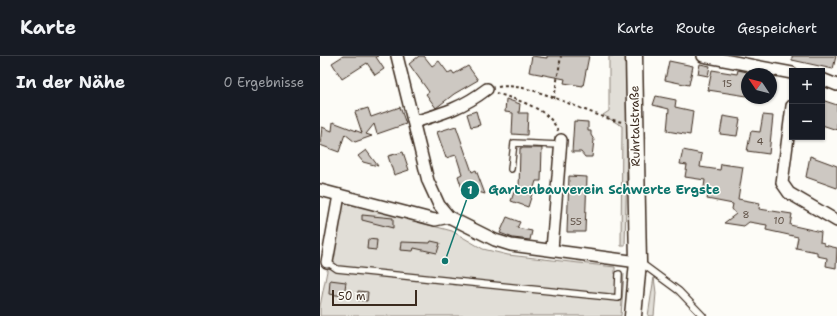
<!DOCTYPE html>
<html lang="de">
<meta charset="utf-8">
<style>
:root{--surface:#171b24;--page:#242831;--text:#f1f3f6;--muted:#9ea1a6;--line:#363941}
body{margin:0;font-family:"Shantell Sans",sans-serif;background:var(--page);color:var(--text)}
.controls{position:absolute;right:12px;top:12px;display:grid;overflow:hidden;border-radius:0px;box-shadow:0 1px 3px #0004}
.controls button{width:36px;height:36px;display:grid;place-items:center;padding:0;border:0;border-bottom:1px solid var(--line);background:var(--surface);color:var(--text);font:20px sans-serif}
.compass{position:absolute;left:421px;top:12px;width:36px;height:36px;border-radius:50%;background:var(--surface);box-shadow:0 1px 3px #0004;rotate:305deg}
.scale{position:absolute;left:12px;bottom:10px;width:85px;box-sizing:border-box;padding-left:4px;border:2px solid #3b2a1e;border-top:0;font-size:11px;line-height:14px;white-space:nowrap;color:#3b2a1e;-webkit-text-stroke:3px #fdfcf7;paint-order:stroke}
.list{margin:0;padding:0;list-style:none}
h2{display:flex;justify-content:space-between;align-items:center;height:52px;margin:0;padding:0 16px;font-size:17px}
h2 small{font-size:13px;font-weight:400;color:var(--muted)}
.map{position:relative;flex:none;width:517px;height:260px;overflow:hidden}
header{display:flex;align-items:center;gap:24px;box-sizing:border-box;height:56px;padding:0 20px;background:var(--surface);border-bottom:1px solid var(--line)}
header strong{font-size:19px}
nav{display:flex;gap:22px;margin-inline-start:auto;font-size:14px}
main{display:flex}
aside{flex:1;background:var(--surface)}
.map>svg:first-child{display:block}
.green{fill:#e1ded7;stroke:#8e847a}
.building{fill:#cdc8c2;stroke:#3b2a1e}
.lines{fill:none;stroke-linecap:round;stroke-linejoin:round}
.lane-casing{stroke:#3b2a1e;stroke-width:8}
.street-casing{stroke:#3b2a1e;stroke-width:14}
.secondary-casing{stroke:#3b2a1e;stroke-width:19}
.path{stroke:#3b2a1e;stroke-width:2;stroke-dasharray:3 3;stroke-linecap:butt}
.lane{stroke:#fdfcf7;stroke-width:5.5}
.street{stroke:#fdfcf7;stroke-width:11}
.secondary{stroke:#fdfcf7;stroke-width:16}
.labels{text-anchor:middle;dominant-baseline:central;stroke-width:3;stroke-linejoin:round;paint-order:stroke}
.number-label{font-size:10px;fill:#605247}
.street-label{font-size:12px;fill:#3b2a1e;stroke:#fdfcf7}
.leader{fill:none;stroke:#0f766e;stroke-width:1.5}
.callout-dot{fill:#0f766e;stroke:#fdfcf7;stroke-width:1.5}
.mark-label{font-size:12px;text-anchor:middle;font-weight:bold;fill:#fff}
.callout-label{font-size:13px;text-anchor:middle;font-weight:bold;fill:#0f766e;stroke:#fdfcf7;stroke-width:3;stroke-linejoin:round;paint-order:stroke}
</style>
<header>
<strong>Karte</strong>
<nav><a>Karte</a><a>Route</a><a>Gespeichert</a></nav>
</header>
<main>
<aside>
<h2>In der Nähe<small>0 Ergebnisse</small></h2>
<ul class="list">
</ul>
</aside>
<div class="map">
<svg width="517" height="260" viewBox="0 0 517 260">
<rect width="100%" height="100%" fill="#fdfcf7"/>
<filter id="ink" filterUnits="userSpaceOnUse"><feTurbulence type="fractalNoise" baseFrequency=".025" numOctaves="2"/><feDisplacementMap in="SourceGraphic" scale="8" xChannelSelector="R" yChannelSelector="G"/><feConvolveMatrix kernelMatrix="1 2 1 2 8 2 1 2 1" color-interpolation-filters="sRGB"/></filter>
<g filter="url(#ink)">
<g class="green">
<polygon points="289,0 306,0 307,105 305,190 301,190 302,70 283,59 289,55"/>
<polygon points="24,146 132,175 163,193 188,199 295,211 295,218 304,218 301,260 0,260 0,250 20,150"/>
<polygon points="334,221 336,237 334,260 328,260"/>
</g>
<g class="building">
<polygon points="23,0 58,0 56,1 64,13 55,19 47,7 22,23 12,7"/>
<polygon points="99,0 104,0 112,10 119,5 128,17 132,15 134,18 148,10 158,24 134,38 116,52 106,38 109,36 89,8"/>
<polygon points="212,0 227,2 227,0 269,0 263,30 244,27 245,23 209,16"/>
<polygon points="472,0 516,0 513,13 472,4"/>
<polygon points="349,5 373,10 369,29 345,24"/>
<polygon points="380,8 390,10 388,20 378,18"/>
<polygon points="392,14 417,18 418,14 427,16 427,40 388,34"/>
<polygon points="336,40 356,44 355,51 373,55 370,79 347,75 349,53 333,49"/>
<polygon points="186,43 200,48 199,57 208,57 207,79 192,78 193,57 185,56"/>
<polygon points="502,44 517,49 517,74 502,69"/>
<polygon points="80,51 86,68 57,78 54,68 46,78 52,80 35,86 25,78 19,96 0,89 2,71 12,75 13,66 42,77 35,56 48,52 51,61"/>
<polygon points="156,55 160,69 151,71 147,58"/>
<polygon points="443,59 453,60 449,98 427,95 431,75 440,76"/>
<polygon points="403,60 420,63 417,80 400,78"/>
<polygon points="254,65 268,66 268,75 271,75 271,79 274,84 272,101 265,101 261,96 252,96"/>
<polygon points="136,70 152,116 156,114 165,138 148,133 145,142 138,120 142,118 136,99 126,102 117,76"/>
<polygon points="200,92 222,92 221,125 216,125 208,151 191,145 195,133 199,134"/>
<polygon points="46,94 58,110 43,106 38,100"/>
<polygon points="363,94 382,98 380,111 400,114 401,108 423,111 418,143 440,147 439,153 472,158 470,169 501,176 500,186 504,187 504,189 517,192 516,212 506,210 507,202 497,200 497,196 476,192 478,181 446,174 447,169 429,166 424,170 404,167 416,158 412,153 413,148 387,143 388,139 383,138 385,124 365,121 367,109 360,108"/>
<polygon points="83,96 89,114 74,119 68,100"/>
<polygon points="490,100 517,110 517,132 486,121"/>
<polygon points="249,120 267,121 265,176 247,176"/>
<polygon points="42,159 73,162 73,172 42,164"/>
<polygon points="187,161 200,166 197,172 212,175 210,184 193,182 180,177"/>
<polygon points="48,183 57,184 56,194 47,193"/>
<polygon points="111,185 120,187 117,197 94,192 93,195 80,194 81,186 110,187"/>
<polygon points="10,224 26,226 24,240 9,238"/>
<polygon points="38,235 48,236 47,245 37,244"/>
</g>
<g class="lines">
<defs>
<g id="lane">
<polyline points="191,113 194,87 240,89"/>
<polyline points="7,206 17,213 298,242 299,218"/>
<polyline points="321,207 359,235 383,260"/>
</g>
<g id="street">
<polyline points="77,0 108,125 119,149 129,161 175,184 191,189 318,206"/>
<polyline points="383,0 472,17"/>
<polyline points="502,23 517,29"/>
<polyline points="472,50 462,127 469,137 517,165"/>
<path d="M94,66C124,57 142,52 167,33"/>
<polyline points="0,134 115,164 129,161"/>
<polyline points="232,193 241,84"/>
<polyline points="7,206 19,139"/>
</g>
<polyline id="secondary" points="313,260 318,206 314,0"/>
</defs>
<use href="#lane" class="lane-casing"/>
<use href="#street" class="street-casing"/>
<use href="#secondary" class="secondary-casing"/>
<g class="path">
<path d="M178,31C213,25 265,59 302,66"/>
<path d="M176,37C197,44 229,52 238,75"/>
<polyline points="234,43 241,0"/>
</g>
<use href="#lane" class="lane"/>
<use href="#street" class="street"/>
<use href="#secondary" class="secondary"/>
</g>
</g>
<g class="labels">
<g class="number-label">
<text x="407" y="27">15</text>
<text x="440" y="85">4</text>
<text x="426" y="158">8</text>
<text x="459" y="164">10</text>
<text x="256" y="165">55</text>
</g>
<g class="street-label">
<text transform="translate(315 70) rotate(-91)">Ruhrtalstraße</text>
</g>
</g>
<path class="leader" d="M125 205L150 134"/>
<g class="callout-dot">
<circle cx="125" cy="205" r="4"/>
<circle cx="150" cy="134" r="10"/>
</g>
<g class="mark-label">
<text x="150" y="138">1</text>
</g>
<g class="callout-label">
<text x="284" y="138">Gartenbauverein Schwerte Ergste</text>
</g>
</svg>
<div class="controls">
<button>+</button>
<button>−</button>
</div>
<svg class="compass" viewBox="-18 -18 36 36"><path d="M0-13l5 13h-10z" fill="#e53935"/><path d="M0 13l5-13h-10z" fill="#9ea1a6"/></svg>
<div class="scale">50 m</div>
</div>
</main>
